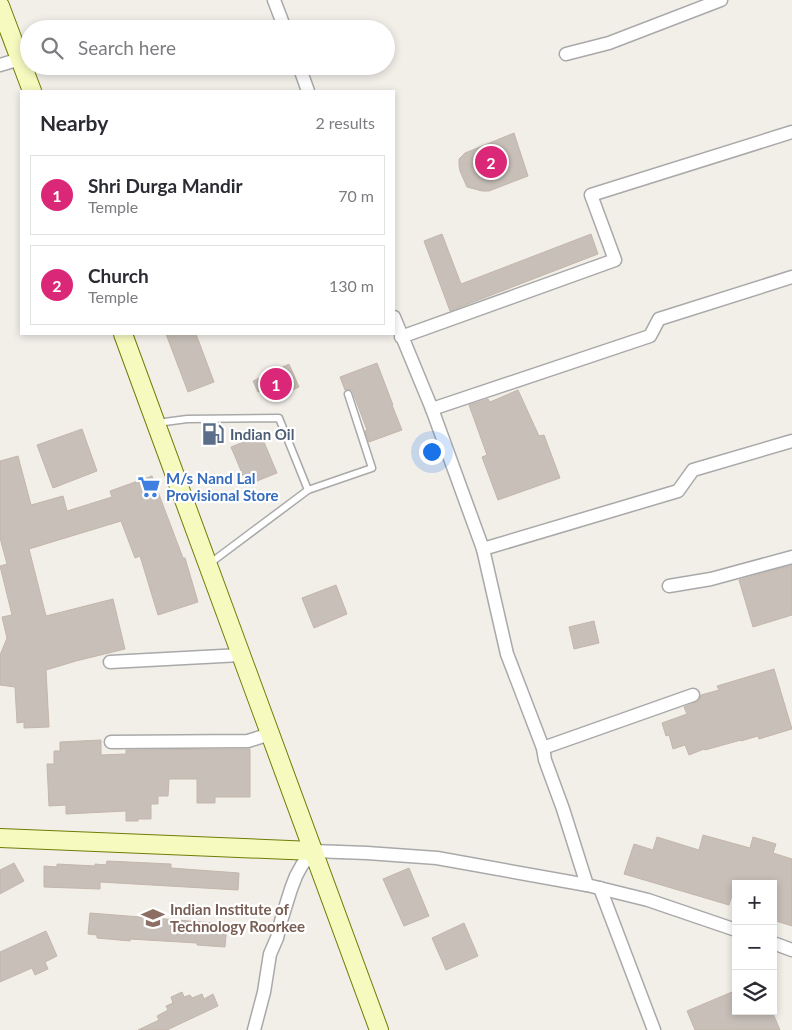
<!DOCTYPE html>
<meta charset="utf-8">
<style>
:root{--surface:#fff;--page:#f7f7f7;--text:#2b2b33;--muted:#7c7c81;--line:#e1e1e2;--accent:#db2777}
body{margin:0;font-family:Lato,sans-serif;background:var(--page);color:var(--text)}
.controls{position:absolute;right:15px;bottom:15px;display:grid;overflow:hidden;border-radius:0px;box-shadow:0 2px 8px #0003}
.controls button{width:45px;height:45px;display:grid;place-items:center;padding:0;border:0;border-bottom:1px solid var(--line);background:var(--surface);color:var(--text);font:25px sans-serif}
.you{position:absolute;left:431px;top:451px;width:18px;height:18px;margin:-12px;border:4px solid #fff;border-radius:50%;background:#1a73e8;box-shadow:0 0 0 8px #1a73e833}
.badge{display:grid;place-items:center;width:32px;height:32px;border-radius:50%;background:var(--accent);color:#fff;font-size:16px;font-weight:700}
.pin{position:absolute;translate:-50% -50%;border:2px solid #fff;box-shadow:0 1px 5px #0006}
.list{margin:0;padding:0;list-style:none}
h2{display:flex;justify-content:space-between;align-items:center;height:65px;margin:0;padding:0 20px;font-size:21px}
h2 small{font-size:16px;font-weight:400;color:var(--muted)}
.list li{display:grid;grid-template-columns:32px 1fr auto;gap:15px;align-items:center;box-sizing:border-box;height:80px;margin:0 10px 10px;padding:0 10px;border:1px solid var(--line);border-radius:0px}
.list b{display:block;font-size:19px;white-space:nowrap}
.list p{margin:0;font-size:16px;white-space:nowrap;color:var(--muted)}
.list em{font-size:16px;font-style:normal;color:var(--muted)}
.icon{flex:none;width:28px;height:28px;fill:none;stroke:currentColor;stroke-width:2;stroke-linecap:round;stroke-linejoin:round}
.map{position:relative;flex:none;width:792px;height:1030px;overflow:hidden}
.search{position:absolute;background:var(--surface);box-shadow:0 2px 8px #0003;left:20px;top:20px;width:375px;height:55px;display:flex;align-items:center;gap:12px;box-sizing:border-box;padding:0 18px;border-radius:28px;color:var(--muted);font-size:19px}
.panel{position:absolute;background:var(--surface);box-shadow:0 2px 8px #0003;left:20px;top:90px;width:375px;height:245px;border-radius:0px}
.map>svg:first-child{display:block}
.building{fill:#c7bfb8;stroke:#c4b6ab}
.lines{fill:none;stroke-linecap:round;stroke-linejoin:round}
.lane-casing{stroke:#a9a9a9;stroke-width:9}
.street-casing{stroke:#a9a9a9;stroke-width:15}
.secondary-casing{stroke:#707d05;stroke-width:20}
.lane{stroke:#fff;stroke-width:6}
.street{stroke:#fff;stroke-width:12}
.secondary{stroke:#f7fabf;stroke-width:18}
.labels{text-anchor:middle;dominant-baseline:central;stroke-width:4.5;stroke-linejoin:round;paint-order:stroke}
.service-label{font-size:15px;font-weight:bold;fill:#4e5e75;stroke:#fff;text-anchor:start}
.shop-label{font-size:15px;font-weight:bold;fill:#366cbe;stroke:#fff;text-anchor:start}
.education-label{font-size:15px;font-weight:bold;fill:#785e54;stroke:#fff;text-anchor:start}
</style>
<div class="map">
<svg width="792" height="1030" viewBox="0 0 792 1030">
<rect width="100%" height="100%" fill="#f2efe9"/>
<g class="building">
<polygon points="514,133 528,176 489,191 482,191 467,187 460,171 459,166 459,159 465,153"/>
<polygon points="442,234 461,284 591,234 598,254 450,311 424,241"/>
<polygon points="166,334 196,334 214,382 188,392"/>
<polygon points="377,363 393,405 392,405 402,430 369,442 365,431 367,430 352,390 345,390 340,377"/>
<polygon points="289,364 299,387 275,398 270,387 258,392 253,381"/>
<polygon points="518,390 539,436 544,435 560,478 498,500 482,457 487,455 469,405 488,399 490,402"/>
<polygon points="82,429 97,471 53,488 37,445"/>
<polygon points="261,435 277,473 247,485 231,447"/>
<polygon points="18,456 31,505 63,496 67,511 112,497 110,491 152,476 183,558 185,558 198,602 158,615 140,556 135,558 121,521 29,549 46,616 113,599 125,649 76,661 46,670 49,727 24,728 24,722 17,723 15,687 0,685 0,655 7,638 2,617 12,615 0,566 7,564 0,538 0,461"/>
<polygon points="792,565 792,615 753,627 739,580"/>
<polygon points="336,585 347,614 314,628 302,598"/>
<polygon points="594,621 599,643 574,649 569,627"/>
<polygon points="774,669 792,729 759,739 758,736 741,741 741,740 705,750 704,749 689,755 685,745 673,749 669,735 666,736 662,723 687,714 684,707 699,701 701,695 719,690 717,686"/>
<polygon points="101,740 101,755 126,754 126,750 250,749 250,797 215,797 215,803 197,803 197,779 169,779 168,796 158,796 158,804 151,804 151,819 138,819 138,821 126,821 126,811 66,814 66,805 49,806 47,764 54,764 54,751 60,751 60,742"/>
<polygon points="703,835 750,848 753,837 776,844 773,853 792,859 792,926 773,920 773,884 736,884 736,899 731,898 729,905 624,874 634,844 653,850 657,837 699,850"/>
<polygon points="107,861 171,864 171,868 239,873 238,890 100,882 100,889 44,887 44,866 57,867 57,864 95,866 95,864 106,865"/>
<polygon points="14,863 24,881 0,894 0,870"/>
<polygon points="409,868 429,916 404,926 383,879"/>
<polygon points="90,913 227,924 225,947 197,945 197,943 130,939 130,941 97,938 97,935 88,934"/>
<polygon points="464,923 478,956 446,970 432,938"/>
<polygon points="46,931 57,956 45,962 48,969 35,975 32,968 0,982 0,952"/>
<polygon points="182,992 184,997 190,995 192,998 202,994 204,999 213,994 218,1006 167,1030 138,1030 159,1020 157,1016 168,1010 166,1006 173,1003 171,997"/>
<polygon points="732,992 736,1000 736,1011 772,1011 780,1030 695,1030 687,1011"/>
</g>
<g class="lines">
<defs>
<g id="lane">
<polyline points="157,423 187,419 279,418 308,490 372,468 348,394"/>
<polyline points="209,564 308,490"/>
</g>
<g id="street">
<polyline points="274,0 285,29"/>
<polyline points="566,54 609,43 721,0"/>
<polyline points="0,65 20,59"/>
<polyline points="299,66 308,91"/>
<polyline points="394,317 432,409 483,549 507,654 543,748 545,760 563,809 587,885"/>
<polyline points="401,337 615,260 591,195 792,132"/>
<polyline points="432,409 650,336 659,319 792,277"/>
<polyline points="483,549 678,491 693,470 792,441"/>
<polyline points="669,586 711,579 792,557"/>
<polyline points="110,662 241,655"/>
<polyline points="111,742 248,741 270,734"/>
<polyline points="543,748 693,695"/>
<polyline points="600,888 654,1030"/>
<polyline points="773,943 792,950"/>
<polyline points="254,1030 264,992 270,954 277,938 281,921 291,889 296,876 302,865 313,851 367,853 437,858 587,885 648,900 736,930"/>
</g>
<g id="secondary">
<polyline points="0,6 32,91"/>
<polyline points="123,334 379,1030"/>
<polyline points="0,838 313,851"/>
</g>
</defs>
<use href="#lane" class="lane-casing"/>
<use href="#street" class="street-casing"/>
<use href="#secondary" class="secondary-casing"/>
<use href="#lane" class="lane"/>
<use href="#street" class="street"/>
<use href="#secondary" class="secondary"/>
</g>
<defs>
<symbol id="fuel-bare" viewBox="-9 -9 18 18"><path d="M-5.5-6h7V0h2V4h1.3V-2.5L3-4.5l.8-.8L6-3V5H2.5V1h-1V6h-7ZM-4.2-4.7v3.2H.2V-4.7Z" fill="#5c6f8a" stroke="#fff" stroke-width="2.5" paint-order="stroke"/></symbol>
<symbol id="supermarket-bare" viewBox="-9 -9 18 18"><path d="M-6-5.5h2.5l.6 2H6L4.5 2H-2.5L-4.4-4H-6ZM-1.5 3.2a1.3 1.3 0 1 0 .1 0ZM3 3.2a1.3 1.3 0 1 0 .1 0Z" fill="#3f7fe0" stroke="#fff" stroke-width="2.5" paint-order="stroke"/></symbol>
<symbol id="university-bare" viewBox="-9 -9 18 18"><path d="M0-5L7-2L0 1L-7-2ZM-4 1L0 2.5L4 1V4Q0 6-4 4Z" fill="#8d6e63" stroke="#fff" stroke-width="2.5" paint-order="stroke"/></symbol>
</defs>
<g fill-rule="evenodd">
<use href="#fuel-bare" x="197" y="418" width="32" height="32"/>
<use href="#supermarket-bare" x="133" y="471" width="32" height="32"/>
<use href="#university-bare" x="137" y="902" width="32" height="32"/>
</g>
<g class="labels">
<g class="service-label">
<text x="230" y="434">Indian Oil</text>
</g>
<g class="shop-label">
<text x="166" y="478">M/s Nand Lal<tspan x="166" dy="17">Provisional Store</tspan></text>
</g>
<g class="education-label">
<text x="170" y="909">Indian Institute of<tspan x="170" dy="17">Technology Roorkee</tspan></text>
</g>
</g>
</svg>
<div class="controls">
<button>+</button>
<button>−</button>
<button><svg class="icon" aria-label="layers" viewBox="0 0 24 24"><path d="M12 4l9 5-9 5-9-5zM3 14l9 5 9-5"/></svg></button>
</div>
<div class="you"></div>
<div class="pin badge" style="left:276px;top:384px">1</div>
<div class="pin badge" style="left:491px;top:162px">2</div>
<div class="search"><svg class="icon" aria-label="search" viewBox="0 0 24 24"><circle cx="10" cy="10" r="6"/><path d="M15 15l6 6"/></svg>Search here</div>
<section class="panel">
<h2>Nearby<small>2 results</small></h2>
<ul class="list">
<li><span class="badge">1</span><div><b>Shri Durga Mandir</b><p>Temple</p></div><em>70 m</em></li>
<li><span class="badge">2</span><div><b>Church</b><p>Temple</p></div><em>130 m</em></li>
</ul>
</section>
</div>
